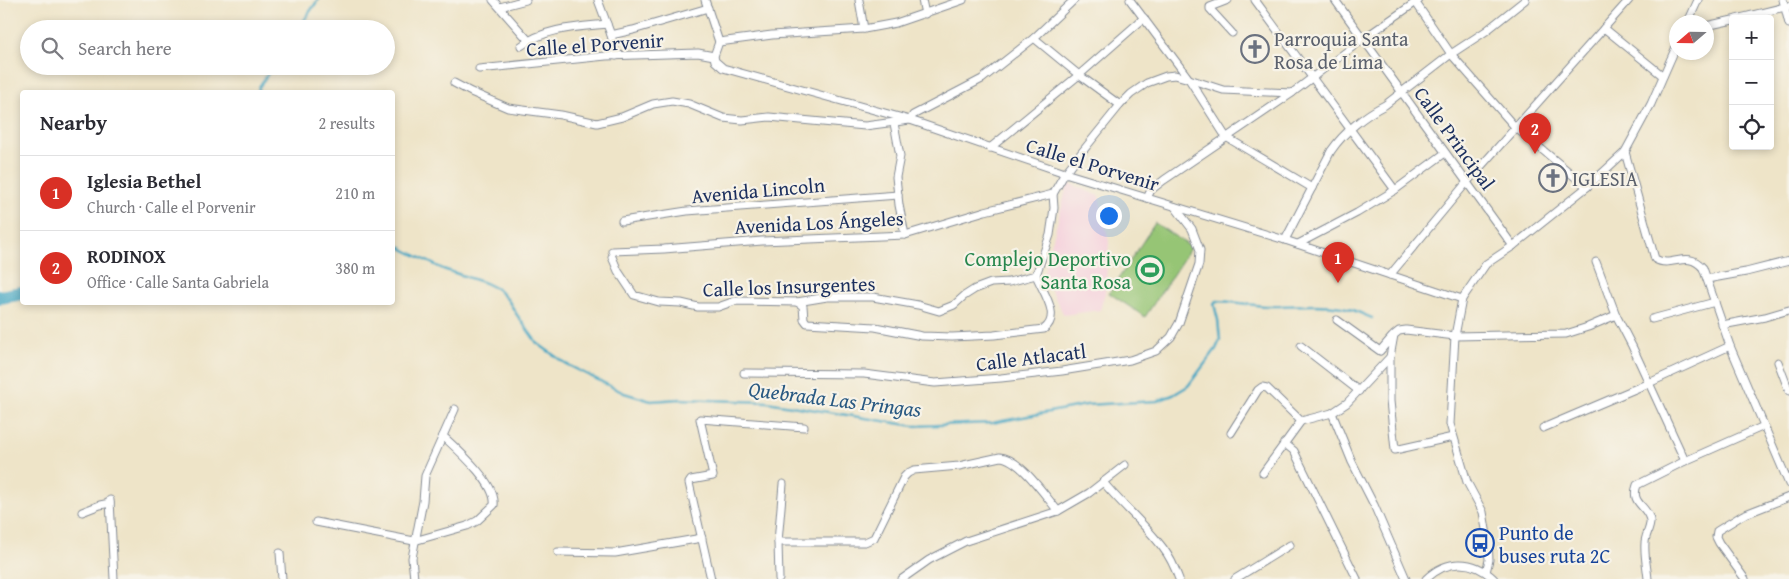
<!DOCTYPE html>
<meta charset="utf-8">
<style>
:root{--surface:#fff;--page:#f2f2f3;--text:#2b2b33;--muted:#7c7c81;--line:#e1e1e2;--accent:#d93025}
body{margin:0;font-family:"Gentium Book Plus",serif;background:var(--page);color:var(--text)}
.controls{position:absolute;right:15px;top:15px;display:grid;overflow:hidden;border-radius:5px;box-shadow:0 2px 8px #0003}
.controls button{width:45px;height:45px;display:grid;place-items:center;padding:0;border:0;border-bottom:1px solid var(--line);background:var(--surface);color:var(--text);font:25px sans-serif}
.compass{position:absolute;left:1669px;top:15px;width:45px;height:45px;border-radius:50%;background:var(--surface);box-shadow:0 2px 8px #0003;rotate:250deg}
.you{position:absolute;left:1108px;top:215px;width:18px;height:18px;margin:-12px;border:4px solid #fff;border-radius:50%;background:#1a73e8;box-shadow:0 0 0 8px #1a73e833}
.badge{display:grid;place-items:center;width:32px;height:32px;border-radius:50%;background:var(--accent);color:#fff;font-size:16px;font-weight:700}
.pin{position:absolute;translate:-50% -41px;filter:drop-shadow(0 1px 2px #0008)}
.pin::after{content:'';position:absolute;top:26px;width:18px;height:15px;background:inherit;clip-path:polygon(0 0,100% 0,50% 100%)}
.list{margin:0;padding:0;list-style:none}
h2{display:flex;justify-content:space-between;align-items:center;height:65px;margin:0;padding:0 20px;font-size:21px}
h2 small{font-size:16px;font-weight:400;color:var(--muted)}
.list li{display:grid;grid-template-columns:32px 1fr auto;gap:15px;align-items:center;box-sizing:border-box;height:75px;padding:0 20px;border-top:1px solid var(--line)}
.list b{display:block;font-size:19px;white-space:nowrap}
.list p{margin:0;font-size:16px;white-space:nowrap;color:var(--muted)}
.list em{font-size:16px;font-style:normal;color:var(--muted)}
.icon{flex:none;width:28px;height:28px;fill:none;stroke:currentColor;stroke-width:2;stroke-linecap:round;stroke-linejoin:round}
.map{position:relative;flex:none;width:1789px;height:579px;overflow:hidden}
.search{position:absolute;background:var(--surface);box-shadow:0 2px 8px #0003;left:20px;top:20px;width:375px;height:55px;display:flex;align-items:center;gap:12px;box-sizing:border-box;padding:0 18px;border-radius:28px;color:var(--muted);font-size:19px}
.panel{position:absolute;background:var(--surface);box-shadow:0 2px 8px #0003;left:20px;top:90px;width:375px;height:215px;border-radius:5px}
.map>svg:first-child{display:block}
.built{fill:#f5cfdc}
.green{fill:#96c574;stroke:#587a69}
.lines{fill:none;stroke-linecap:round;stroke-linejoin:round}
.stream{stroke:#44a7c4;stroke-width:2.5}
.river{stroke:#44a7c4;stroke-width:14}
.minor-casing{stroke:#848a93;stroke-width:9}
.minor{stroke:#fff;stroke-width:7}
.labels{text-anchor:middle;dominant-baseline:central;stroke-width:4.5;stroke-linejoin:round;paint-order:stroke}
.worship-label{font-size:20px;fill:#5b616d;stroke:#f7f3e8;text-anchor:start}
.street-label{font-size:20px;fill:#1b2f5e;stroke:#f7f3e8}
.leisure-label{font-size:20px;fill:#27864d;stroke:#f7f3e8;text-anchor:end}
.transit-label{font-size:20px;fill:#164399;stroke:#f7f3e8;text-anchor:start}
.water-label{font-size:21px;font-style:italic;fill:#295982;stroke:#f7f3e8}
</style>
<div class="map">
<svg width="1789" height="579" viewBox="0 0 1789 579">
<rect width="100%" height="100%" fill="#f7f3e8"/>
<filter id="ink" filterUnits="userSpaceOnUse"><feTurbulence type="fractalNoise" baseFrequency=".02" numOctaves="2"/><feDisplacementMap in="SourceGraphic" scale="10" xChannelSelector="R" yChannelSelector="G"/><feConvolveMatrix kernelMatrix="1 2 1 2 8 2 1 2 1" color-interpolation-filters="sRGB"/></filter>
<filter id="wash" filterUnits="userSpaceOnUse"><feTurbulence type="fractalNoise" baseFrequency=".0096" numOctaves="4" result="noise"/><feDisplacementMap in="SourceGraphic" scale="20" xChannelSelector="R" yChannelSelector="G"/><feGaussianBlur stdDeviation="1.12" result="paint"/><feColorMatrix in="noise" values="0 0 0 0 0 0 0 0 0 0 0 0 0 0 0 0 0 1.4 0 .05"/><feComposite in="paint" operator="in"/></filter>
<g filter="url(#wash)">
<rect width="100%" height="100%" fill="#eee4c8"/>
<polygon class="built" points="1068,183 1099,196 1109,242 1105,293 1100,310 1064,315 1043,275"/>
<polygon class="green" points="1155,223 1191,247 1145,317 1109,293"/>
<g class="lines">
<g class="stream">
<polyline points="298,29 318,0"/>
<polyline points="258,92 259,87 273,66"/>
<path d="M392,241L405,250L443,269L485,283L497,289L508,300L517,315L537,343L566,364L624,393L651,401L680,399L767,402L914,426L992,423L1086,405L1157,401L1173,395L1188,386L1216,349L1220,340L1218,320L1214,304L1217,301C1233,301 1248,305 1264,306C1290,307 1316,302 1342,307C1353,309 1362,314 1372,318"/>
</g>
<polyline class="river" points="0,297 22,293"/>
</g>
</g>
<g filter="url(#ink)">
<g class="lines">
<defs>
<g id="minor">
<polyline points="493,0 529,41"/>
<polyline points="598,0 611,35 616,56"/>
<polyline points="705,0 719,42"/>
<polyline points="859,0 864,29"/>
<polyline points="922,0 925,14"/>
<polyline points="963,0 896,23 864,29 772,35 719,42 714,56 715,61 723,68 910,120 1065,173 1285,240 1462,299"/>
<polyline points="1130,0 1189,79 1223,90 1292,93 1363,39 1419,0"/>
<polyline points="1228,0 1210,7 1210,9 1232,33"/>
<polyline points="1255,0 1395,190"/>
<polyline points="1335,0 1513,246"/>
<polyline points="1414,0 1451,54 1515,127 1587,187"/>
<polyline points="1783,0 1789,24"/>
<polyline points="500,7 526,0"/>
<polyline points="1736,19 1789,6"/>
<polyline points="1688,22 1698,0"/>
<polyline points="1706,26 1733,20"/>
<polyline points="1604,28 1663,76"/>
<polyline points="611,35 633,30 708,8"/>
<polyline points="1034,38 1079,75 1120,105"/>
<path d="M521,46C545,28 578,27 607,24"/>
<polyline points="479,69 606,56 698,53 714,56"/>
<polyline points="454,83 471,92 508,108 561,115 597,123 622,117 653,104 672,101 689,104 723,118 742,120 769,117 865,126 910,120 913,115 982,79 1034,38 1074,0"/>
<polyline points="894,123 900,156 896,177 899,205 905,235"/>
<polyline points="990,148 1079,75 1144,18"/>
<path d="M1625,152L1655,259C1672,269 1687,249 1703,268L1730,346L1789,484"/>
<polyline points="1147,198 1151,190 1164,180 1292,93"/>
<polyline points="622,221 687,211 898,195"/>
<path d="M1285,240L1331,151C1344,132 1365,115 1385,105L1451,54L1486,31L1525,0"/>
<polyline points="1298,244 1357,213 1395,190 1445,153"/>
<polyline points="612,251 664,249 762,241 905,235 985,211 1053,194"/>
<polyline points="612,257 618,271 634,295 659,302 681,303 698,307 718,307 735,301 797,302 827,297 873,297 918,305 939,311 954,305 964,296 975,289 991,283 1009,282 1036,275 1050,235 1054,208 1053,194 1065,173 1120,105 1131,94 1147,83 1166,76 1175,75 1189,79 1226,137 1312,188"/>
<polyline points="1596,262 1616,315 1632,346 1685,461"/>
<polyline points="1390,275 1467,182 1629,0"/>
<polyline points="1707,279 1746,272 1789,261"/>
<path d="M797,302L803,306L804,319L807,323L875,327L922,336L952,337L994,335L1044,329C1062,316 1042,291 1036,275"/>
<polyline points="1652,319 1715,302"/>
<polyline points="1337,320 1380,351 1392,337"/>
<polyline points="1722,325 1765,317 1789,310"/>
<polyline points="1301,346 1359,391"/>
<polyline points="1390,357 1390,401 1395,450 1453,437"/>
<polyline points="1778,362 1789,391"/>
<polyline points="744,373 864,374 935,383 1001,378 1062,371 1130,360 1156,351 1171,337 1179,323 1199,264 1200,250 1192,229 1175,207"/>
<polyline points="1332,413 1352,462 1374,505 1406,579"/>
<polyline points="1543,428 1649,383 1730,346"/>
<polyline points="1231,433 1258,390 1262,387 1267,388 1301,421"/>
<polyline points="1284,443 1294,451 1357,579"/>
<polyline points="1263,473 1301,421 1332,413 1347,403 1390,357 1394,335 1399,331 1406,330 1455,336 1566,334 1588,327 1616,315"/>
<path d="M1103,482C1122,505 1145,524 1163,548C1170,557 1175,568 1179,579"/>
<polyline points="110,500 114,579"/>
<polyline points="82,512 100,505 110,503"/>
<path d="M316,522L414,541L467,526L477,521L494,505C497,484 458,450 443,436"/>
<path d="M778,542H865L874,538L904,477L908,473L914,470L959,466L1000,457C1020,458 1046,497 1058,511"/>
<polyline points="558,552 615,553 702,538"/>
<polyline points="280,553 282,579"/>
<polyline points="1486,572 1489,560 1488,541 1483,512 1467,482 1450,424 1455,336 1462,299 1486,264 1513,246 1587,187 1625,152 1651,104 1676,47"/>
<polyline points="414,579 412,558 423,501 425,476 455,409"/>
<polyline points="711,579 689,483 691,480 713,476 700,419 804,427"/>
<polyline points="779,579 778,542 783,484"/>
<polyline points="902,579 929,560 966,541 1058,511 1089,493 1125,465"/>
<polyline points="1235,579 1290,545"/>
<path d="M1426,579C1447,559 1473,559 1494,579"/>
<path d="M1648,579C1647,567 1644,555 1645,543C1645,535 1651,528 1650,520C1647,505 1630,504 1637,485L1685,461L1764,426"/>
<polyline points="1745,579 1719,543 1716,537 1717,531 1743,515 1789,497"/>
</g>
</defs>
<use href="#minor" class="minor-casing"/>
<use href="#minor" class="minor"/>
</g>
</g>
<defs>
<symbol id="church-ring" viewBox="-11 -11 22 22"><circle r="9.5" fill="#f7f3e8" stroke="#6b7280" stroke-width="1.5"/><path d="M-1.2-6h2.4v3.5h3.3v2.4h-3.3V6h-2.4V-.1h-3.3v-2.4h3.3Z" fill="#6b7280"/></symbol>
<symbol id="stadium-ring" viewBox="-11 -11 22 22"><circle r="9.5" fill="#f7f3e8" stroke="#2e9e5b" stroke-width="1.5"/><path d="M0-5a6.5 5 0 1 0 0 10a6.5 5 0 1 0 0-10ZM-3.5-1.8h7v3.6h-7Z" fill="#2e9e5b"/></symbol>
<symbol id="bus-ring" viewBox="-11 -11 22 22"><circle r="9.5" fill="#f7f3e8" stroke="#1a4fb4" stroke-width="1.5"/><path d="M-5-6H5V4H4V6H2V4H-2V6H-4V4H-5ZM-3.5-4V0h7V-4ZM-3.5 1.2v1.5H-2V1.2ZM2 1.2v1.5H3.5V1.2Z" fill="#1a4fb4"/></symbol>
</defs>
<g fill-rule="evenodd">
<use href="#church-ring" x="1239" y="33" width="32" height="32"/>
<use href="#church-ring" x="1537" y="162" width="32" height="32"/>
<use href="#stadium-ring" x="1134" y="254" width="32" height="32"/>
<use href="#bus-ring" x="1464" y="527" width="32" height="32"/>
</g>
<g class="labels">
<g class="worship-label">
<text x="1274" y="38">Parroquia Santa<tspan x="1274" dy="23">Rosa de Lima</tspan></text>
<text x="1572" y="178">IGLESIA</text>
</g>
<g class="street-label">
<text transform="translate(595 44) rotate(-4)">Calle el Porvenir</text>
<text transform="translate(1455 138) rotate(54)">Calle Principal</text>
<text transform="translate(1093 164) rotate(17)">Calle el Porvenir</text>
<text transform="translate(758 190) rotate(-5)">Avenida Lincoln</text>
<text transform="translate(819 222) rotate(-3)">Avenida Los Ángeles</text>
<text transform="translate(789 286) rotate(-2)">Calle los Insurgentes</text>
<text transform="translate(1031 357) rotate(-7)">Calle Atlacatl</text>
</g>
<g class="leisure-label">
<text x="1131" y="258">Complejo Deportivo<tspan x="1131" dy="23">Santa Rosa</tspan></text>
</g>
<g class="transit-label">
<text x="1499" y="532">Punto de<tspan x="1499" dy="23">buses ruta 2C</tspan></text>
</g>
<g class="water-label">
<text transform="translate(835 399) rotate(7)">Quebrada Las Pringas</text>
</g>
</g>
</svg>
<div class="controls">
<button>+</button>
<button>−</button>
<button><svg class="icon" aria-label="locate" viewBox="0 0 24 24"><circle cx="12" cy="12" r="6"/><path d="M12 2v4M12 18v4M2 12h4M18 12h4"/></svg></button>
</div>
<svg class="compass" viewBox="-18 -18 36 36"><path d="M0-13l5 13h-10z" fill="#e53935"/><path d="M0 13l5-13h-10z" fill="#7c7c81"/></svg>
<div class="you"></div>
<div class="pin badge" style="left:1338px;top:283px">1</div>
<div class="pin badge" style="left:1535px;top:154px">2</div>
<div class="search"><svg class="icon" aria-label="search" viewBox="0 0 24 24"><circle cx="10" cy="10" r="6"/><path d="M15 15l6 6"/></svg>Search here</div>
<section class="panel">
<h2>Nearby<small>2 results</small></h2>
<ul class="list">
<li><span class="badge">1</span><div><b>Iglesia Bethel</b><p>Church · Calle el Porvenir</p></div><em>210 m</em></li>
<li><span class="badge">2</span><div><b>RODINOX</b><p>Office · Calle Santa Gabriela</p></div><em>380 m</em></li>
</ul>
</section>
</div>
